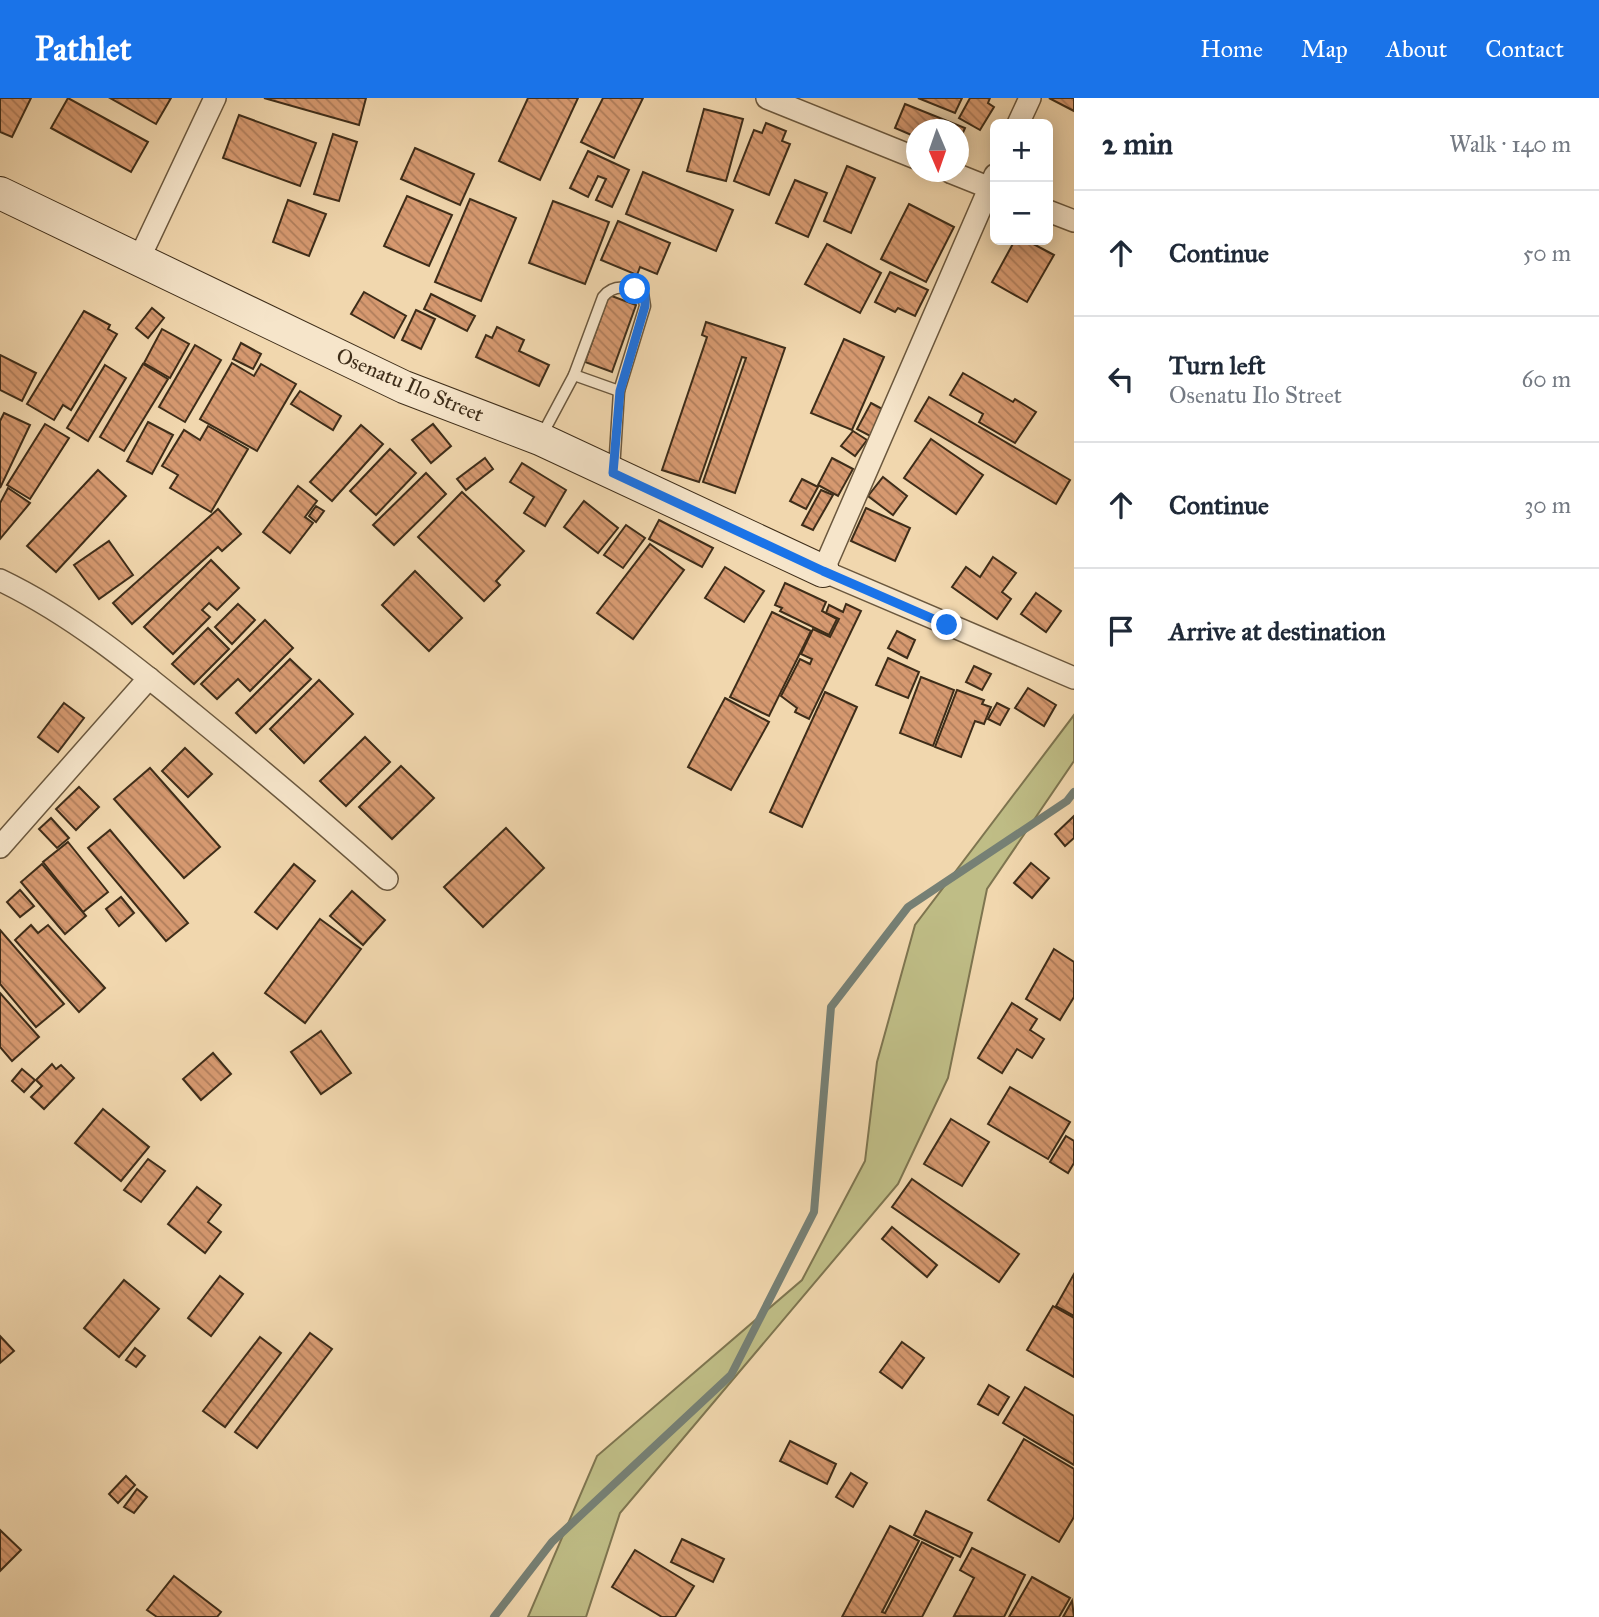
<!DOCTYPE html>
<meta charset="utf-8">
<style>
:root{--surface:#fff;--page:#f6f6f7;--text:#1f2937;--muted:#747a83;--line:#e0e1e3;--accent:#1a73e8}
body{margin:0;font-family:"IM FELL Great Primer",serif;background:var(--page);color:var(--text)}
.controls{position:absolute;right:21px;top:21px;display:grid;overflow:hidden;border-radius:10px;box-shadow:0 4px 18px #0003}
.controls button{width:63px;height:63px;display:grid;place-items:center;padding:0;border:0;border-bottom:2px solid var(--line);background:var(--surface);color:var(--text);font:35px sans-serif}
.compass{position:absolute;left:906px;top:21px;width:63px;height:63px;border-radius:50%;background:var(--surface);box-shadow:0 4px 18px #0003;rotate:178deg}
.stop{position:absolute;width:21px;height:21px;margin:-16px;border:5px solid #1a73e8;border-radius:50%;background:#fff}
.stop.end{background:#1a73e8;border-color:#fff;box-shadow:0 2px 7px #0008}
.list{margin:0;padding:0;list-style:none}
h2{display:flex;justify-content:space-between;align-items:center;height:91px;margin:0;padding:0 28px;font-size:30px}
h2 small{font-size:23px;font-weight:400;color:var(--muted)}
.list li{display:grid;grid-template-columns:46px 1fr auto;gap:21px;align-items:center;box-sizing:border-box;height:126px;padding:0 28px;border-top:2px solid var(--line)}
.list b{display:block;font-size:26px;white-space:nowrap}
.list p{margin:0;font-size:23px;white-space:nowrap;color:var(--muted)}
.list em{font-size:23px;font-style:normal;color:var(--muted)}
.icon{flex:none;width:38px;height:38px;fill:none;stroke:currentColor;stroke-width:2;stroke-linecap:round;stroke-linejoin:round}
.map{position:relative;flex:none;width:1074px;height:1519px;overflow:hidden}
header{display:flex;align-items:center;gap:42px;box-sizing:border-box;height:98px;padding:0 35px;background:var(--accent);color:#fff}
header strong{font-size:33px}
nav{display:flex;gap:38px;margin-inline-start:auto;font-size:24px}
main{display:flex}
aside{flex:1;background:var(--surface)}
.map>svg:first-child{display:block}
.green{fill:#bfbd86;stroke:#7e7550;stroke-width:2}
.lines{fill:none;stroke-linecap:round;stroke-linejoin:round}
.stream{stroke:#768075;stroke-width:8}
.building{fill:url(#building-back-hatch);stroke:#3e2d19;stroke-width:2}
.lane-casing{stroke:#6b583e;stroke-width:13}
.street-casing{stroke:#6b583e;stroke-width:24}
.secondary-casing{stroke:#3e2d19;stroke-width:34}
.lane{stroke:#f6e5ca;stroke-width:10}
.street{stroke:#f6e5ca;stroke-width:21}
.secondary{stroke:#f6e5ca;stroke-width:32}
.route{stroke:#1a73e8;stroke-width:9}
.labels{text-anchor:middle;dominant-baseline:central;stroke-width:7;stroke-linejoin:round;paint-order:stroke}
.street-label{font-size:21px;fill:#3e2d19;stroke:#f6e5ca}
</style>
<header>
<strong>Pathlet</strong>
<nav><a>Home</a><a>Map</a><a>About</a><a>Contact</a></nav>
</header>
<main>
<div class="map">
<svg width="1074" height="1519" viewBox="0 0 1074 1519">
<defs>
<pattern id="building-back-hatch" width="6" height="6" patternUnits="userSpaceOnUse" patternTransform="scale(1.75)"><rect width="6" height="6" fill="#d69970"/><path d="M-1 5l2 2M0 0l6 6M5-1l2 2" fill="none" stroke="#af7d5b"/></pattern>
</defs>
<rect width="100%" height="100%" fill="#f1d7ae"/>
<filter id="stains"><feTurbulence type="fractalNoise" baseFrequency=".00286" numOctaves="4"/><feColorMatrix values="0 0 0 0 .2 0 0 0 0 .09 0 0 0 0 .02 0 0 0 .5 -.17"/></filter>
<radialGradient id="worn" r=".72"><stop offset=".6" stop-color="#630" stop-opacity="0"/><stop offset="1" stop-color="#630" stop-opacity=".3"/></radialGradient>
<polygon class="green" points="1074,617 1074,663 987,791 948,980 898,1086 620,1415 586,1519 528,1519 597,1358 802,1182 865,1063 877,964 915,827"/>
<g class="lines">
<polyline class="stream" points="494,1519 552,1444 731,1277 814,1114 831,909 908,809 1067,703 1074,694"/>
</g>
<g class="building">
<polygon points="0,0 31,0 12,39 0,34"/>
<polygon points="68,0 148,44 131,74 51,30"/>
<polygon points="110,0 171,0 156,26"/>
<polygon points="264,0 366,0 359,27"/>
<polygon points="528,0 578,0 540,82 499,63"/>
<polygon points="603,0 643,0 614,60 581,44"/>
<polygon points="918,0 962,0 955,15"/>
<polygon points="970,0 990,0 988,5 994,9 980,32 959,20"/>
<polygon points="1049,0 1074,0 1074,13"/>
<polygon points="905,6 965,30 958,46 958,32 916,32 916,39 895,30"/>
<polygon points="704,11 743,21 726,83 687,73"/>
<polygon points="239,17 316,45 300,88 223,60"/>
<polygon points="766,25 786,33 782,43 790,46 769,97 734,83 754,32 762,35"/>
<polygon points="333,36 357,44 339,103 314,96"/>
<polygon points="415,50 474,76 460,107 401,81"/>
<polygon points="588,53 629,72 612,109 596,102 606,81 598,78 588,99 570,90"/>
<polygon points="847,68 875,80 851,135 824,123"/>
<polygon points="643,74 733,112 716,153 626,116"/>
<polygon points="795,82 827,95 808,139 776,125"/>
<polygon points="407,98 452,117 429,168 384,148"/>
<polygon points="470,101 516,120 481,203 435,184"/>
<polygon points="288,102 326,116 309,158 273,144"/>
<polygon points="553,103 609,124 585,186 529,165"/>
<polygon points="909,106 954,129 926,184 881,161"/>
<polygon points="618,123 670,145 657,176 640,169 637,177 601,162"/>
<polygon points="1015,142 1026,142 1054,157 1027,204 992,184"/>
<polygon points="827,146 881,175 860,215 805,186"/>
<polygon points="890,174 928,192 915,218 898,210 895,214 875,204"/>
<polygon points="364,194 406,218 394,240 351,216"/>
<polygon points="431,196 475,218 467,233 424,211"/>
<polygon points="609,197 636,207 612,274 585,264"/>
<polygon points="152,210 164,220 148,240 136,230"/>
<polygon points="416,212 435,221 421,251 402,242"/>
<polygon points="84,213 110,227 108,231 117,236 71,312 63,307 54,322 27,306"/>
<polygon points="706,224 785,250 735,395 703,384 746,260 742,259 699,384 662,372 707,239 702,237"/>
<polygon points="497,229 524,242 519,253 549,267 539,288 476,259 486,237 492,240"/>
<polygon points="162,231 189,246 170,280 144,265"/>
<polygon points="844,241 884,259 852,332 811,315"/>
<polygon points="241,245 261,256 253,271 233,261"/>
<polygon points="195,247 221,262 185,324 159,309"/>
<polygon points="0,257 36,275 22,303 0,292"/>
<polygon points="232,265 254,278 261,266 296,286 257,353 200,321"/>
<polygon points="143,266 168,281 124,353 100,339"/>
<polygon points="105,267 126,280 88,343 67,330"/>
<polygon points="963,275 1013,304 1015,301 1036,314 1015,345 979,324 983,316 950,297"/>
<polygon points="300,293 341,318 333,332 291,306"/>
<polygon points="929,299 1070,382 1056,406 915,323"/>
<polygon points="871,305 886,313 872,339 857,331"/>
<polygon points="4,315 30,327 0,390 0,323"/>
<polygon points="148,324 173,337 152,376 127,363"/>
<polygon points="45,326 69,340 30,401 7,387"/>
<polygon points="433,326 451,348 431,365 412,342"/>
<polygon points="361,327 383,346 332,403 310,384"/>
<polygon points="208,328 248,351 211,414 170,390 178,377 162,368 184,332 200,342"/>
<polygon points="853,333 867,342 855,358 841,348"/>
<polygon points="931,341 983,377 956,416 904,380"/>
<polygon points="390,351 416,375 376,417 350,393"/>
<polygon points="485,360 493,371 466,392 457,381"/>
<polygon points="832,360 853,371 838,398 818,387"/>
<polygon points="522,365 566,392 545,428 524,415 534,399 510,384"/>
<polygon points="98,372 126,398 56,474 27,448"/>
<polygon points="426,375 446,396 394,447 373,427"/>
<polygon points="883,379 907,398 893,417 868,398"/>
<polygon points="802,381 818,389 806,411 790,403"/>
<polygon points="298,388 317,403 305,419 313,425 290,455 263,434"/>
<polygon points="8,390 30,405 0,441 0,405"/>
<polygon points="821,392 833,397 813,432 802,427"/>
<polygon points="462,394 524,453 496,483 500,487 484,503 418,439"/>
<polygon points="584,403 618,430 598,455 564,429"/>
<polygon points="316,408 324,413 316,424 309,418"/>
<polygon points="866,410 910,430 895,463 851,443"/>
<polygon points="218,411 241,436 222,453 218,449 132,526 113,505"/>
<polygon points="659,422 713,450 702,469 649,441"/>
<polygon points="626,427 645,440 623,470 604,457"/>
<polygon points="109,443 133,477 99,501 74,467"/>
<polygon points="650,446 684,472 633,541 597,515"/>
<polygon points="993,459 1016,475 1002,494 1011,501 997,521 952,489 966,469 980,479"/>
<polygon points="211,462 239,490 217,512 209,505 202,512 210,519 173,556 144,529"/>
<polygon points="725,469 764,493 744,524 705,500"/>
<polygon points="415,473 462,520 429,553 382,507"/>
<polygon points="785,485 826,504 822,513 837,521 829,537 780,513 782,510 775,507"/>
<polygon points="1036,495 1061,513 1046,534 1021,516"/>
<polygon points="238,506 255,522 232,546 215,529"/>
<polygon points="846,506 861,513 809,621 795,614 797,610 781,598 800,561 810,566 812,561 801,556 813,531 830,539 839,521 826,515 829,507 843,514"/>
<polygon points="772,514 811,533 769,618 730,599"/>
<polygon points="265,522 293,550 250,593 238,581 217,601 201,586"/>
<polygon points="208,530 229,551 194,586 172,566"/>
<polygon points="897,533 915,542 907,560 888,550"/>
<polygon points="888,560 919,574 908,600 876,587"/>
<polygon points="290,561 311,581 256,635 236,615"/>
<polygon points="974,568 991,576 982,592 966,584"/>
<polygon points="921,579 954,592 933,648 900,635"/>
<polygon points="319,582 353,616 304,665 270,631"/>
<polygon points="1028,590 1056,607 1044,628 1015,610"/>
<polygon points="957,592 984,602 982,606 991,609 984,626 975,623 961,659 935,649"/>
<polygon points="825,594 857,609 802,729 770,714"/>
<polygon points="725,600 769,624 731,692 688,669"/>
<polygon points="64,605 84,620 58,654 38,639"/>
<polygon points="997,605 1009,611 1000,627 988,621"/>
<polygon points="365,639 390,664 346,708 320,683"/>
<polygon points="185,650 212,676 188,699 162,673"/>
<polygon points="401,668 434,700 392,741 359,709"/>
<polygon points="150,670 220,749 184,780 114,701"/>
<polygon points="79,689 99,709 76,732 56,711"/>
<polygon points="1074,718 1074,740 1065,748 1055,736"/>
<polygon points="51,720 69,740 57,750 39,731"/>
<polygon points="506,730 544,770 483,829 444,789"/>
<polygon points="110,732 188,825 166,843 88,750"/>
<polygon points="68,744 108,794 83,814 43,764"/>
<polygon points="1031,765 1049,780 1032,800 1014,785"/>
<polygon points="42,766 86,818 65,836 21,784"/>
<polygon points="294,766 315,783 277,831 255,814"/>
<polygon points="20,792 34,808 20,819 7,804"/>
<polygon points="352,793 385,822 363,847 330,818"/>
<polygon points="121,799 134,815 119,828 106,811"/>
<polygon points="320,821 361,851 305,925 265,895"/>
<polygon points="31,827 38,835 48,827 105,890 79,914 15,842"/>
<polygon points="0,832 64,906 36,929 0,886"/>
<polygon points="1054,851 1074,864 1074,899 1060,922 1026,901"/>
<polygon points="0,895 39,939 12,963 0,949"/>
<polygon points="1012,905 1037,921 1030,932 1044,941 1032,960 1017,951 1002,975 978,960"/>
<polygon points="321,933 351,975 321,996 291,954"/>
<polygon points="213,955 231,976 201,1002 183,981"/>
<polygon points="52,966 56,971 61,967 74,980 44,1011 31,999 42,988 36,982"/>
<polygon points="22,971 35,982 24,994 12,983"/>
<polygon points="1010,989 1070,1024 1048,1061 988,1026"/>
<polygon points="103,1011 149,1049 121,1083 75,1045"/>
<polygon points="951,1021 989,1044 962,1088 924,1066"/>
<polygon points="1066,1038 1074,1043 1074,1065 1068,1075 1050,1064"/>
<polygon points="148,1061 165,1073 141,1104 124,1092"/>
<polygon points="912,1081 1019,1156 999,1184 892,1109"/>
<polygon points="197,1089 221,1107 208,1124 221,1134 205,1155 168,1126"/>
<polygon points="892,1129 937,1167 927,1179 882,1141"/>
<polygon points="1074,1176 1074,1218 1056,1208"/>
<polygon points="220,1178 243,1196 211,1238 188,1220"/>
<polygon points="124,1182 159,1211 119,1259 84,1230"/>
<polygon points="1053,1208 1074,1220 1074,1279 1027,1252"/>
<polygon points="310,1235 332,1251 257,1350 235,1334"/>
<polygon points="0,1238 14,1253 0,1265"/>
<polygon points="260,1239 281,1255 225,1329 203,1313"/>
<polygon points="902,1244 924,1260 902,1290 880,1274"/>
<polygon points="135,1250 145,1258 136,1269 126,1262"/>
<polygon points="989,1287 1009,1299 998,1317 978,1306"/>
<polygon points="1025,1289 1074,1318 1074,1367 1003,1325"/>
<polygon points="1024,1341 1074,1371 1074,1419 1059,1444 988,1402"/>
<polygon points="790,1343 836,1366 827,1386 780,1363"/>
<polygon points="851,1375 867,1385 853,1409 836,1399"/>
<polygon points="126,1378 135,1387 118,1405 109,1396"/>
<polygon points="137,1391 147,1399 134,1415 124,1409"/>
<polygon points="926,1413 972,1435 960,1459 914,1437"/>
<polygon points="890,1428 919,1443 882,1514 885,1515 922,1444 953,1460 922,1519 842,1519"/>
<polygon points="0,1432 21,1452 0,1473"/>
<polygon points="682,1441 724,1461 713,1484 671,1464"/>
<polygon points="972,1450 1025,1477 1004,1519 954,1518 974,1480 960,1472"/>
<polygon points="635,1452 694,1488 675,1519 662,1519 612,1489"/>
<polygon points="174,1478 221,1514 217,1519 157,1519 147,1512"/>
<polygon points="1032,1479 1070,1500 1059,1519 1009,1519"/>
<polygon points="1072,1503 1074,1519 1063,1519"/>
</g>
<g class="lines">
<defs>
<g id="lane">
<polyline points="574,277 619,293"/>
<path d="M542,337L574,277L603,199C614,185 628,189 643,195L645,208L619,293L614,372"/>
</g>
<g id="street">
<polyline points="767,0 916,60"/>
<polyline points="1018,26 1030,0"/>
<polyline points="950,74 995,92"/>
<polyline points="995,77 823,473 1074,580"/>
<polyline points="1048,113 1074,123"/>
<polyline points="139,161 215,0"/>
<path d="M0,482C71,516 132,566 192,615C258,669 323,724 387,781"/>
<polyline points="0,749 149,580"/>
</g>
<polyline id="secondary" points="0,95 404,289 540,341 823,473"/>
</defs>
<use href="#lane" class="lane-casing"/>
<use href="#street" class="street-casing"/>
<use href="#secondary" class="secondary-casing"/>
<use href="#lane" class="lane"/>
<use href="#street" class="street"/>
<use href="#secondary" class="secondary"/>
</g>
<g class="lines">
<polyline class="route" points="635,191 645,197 645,208 620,293 613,375 823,473 947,527"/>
</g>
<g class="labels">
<g class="street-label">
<text transform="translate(410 287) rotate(23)">Osenatu Ilo Street</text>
</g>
</g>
<rect width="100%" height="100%" filter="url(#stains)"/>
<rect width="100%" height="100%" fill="url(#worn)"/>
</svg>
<div class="controls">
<button>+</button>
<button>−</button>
</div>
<svg class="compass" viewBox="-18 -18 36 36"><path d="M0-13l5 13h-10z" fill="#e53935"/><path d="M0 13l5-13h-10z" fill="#747a83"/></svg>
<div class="stop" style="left:635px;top:191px"></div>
<div class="stop end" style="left:947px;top:527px"></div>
</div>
<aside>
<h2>2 min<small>Walk · 140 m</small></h2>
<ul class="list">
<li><svg class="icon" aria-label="ahead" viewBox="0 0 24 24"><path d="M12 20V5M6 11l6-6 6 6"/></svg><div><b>Continue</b></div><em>50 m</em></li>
<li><svg class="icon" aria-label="left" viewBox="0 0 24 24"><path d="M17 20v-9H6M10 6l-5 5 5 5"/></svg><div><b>Turn left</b><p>Osenatu Ilo Street</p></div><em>60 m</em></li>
<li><svg class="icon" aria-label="ahead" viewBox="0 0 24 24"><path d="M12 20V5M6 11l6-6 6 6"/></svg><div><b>Continue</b></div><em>30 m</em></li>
<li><svg class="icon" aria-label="arrive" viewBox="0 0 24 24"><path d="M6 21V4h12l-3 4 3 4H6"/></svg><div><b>Arrive at destination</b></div></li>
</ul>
</aside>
</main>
